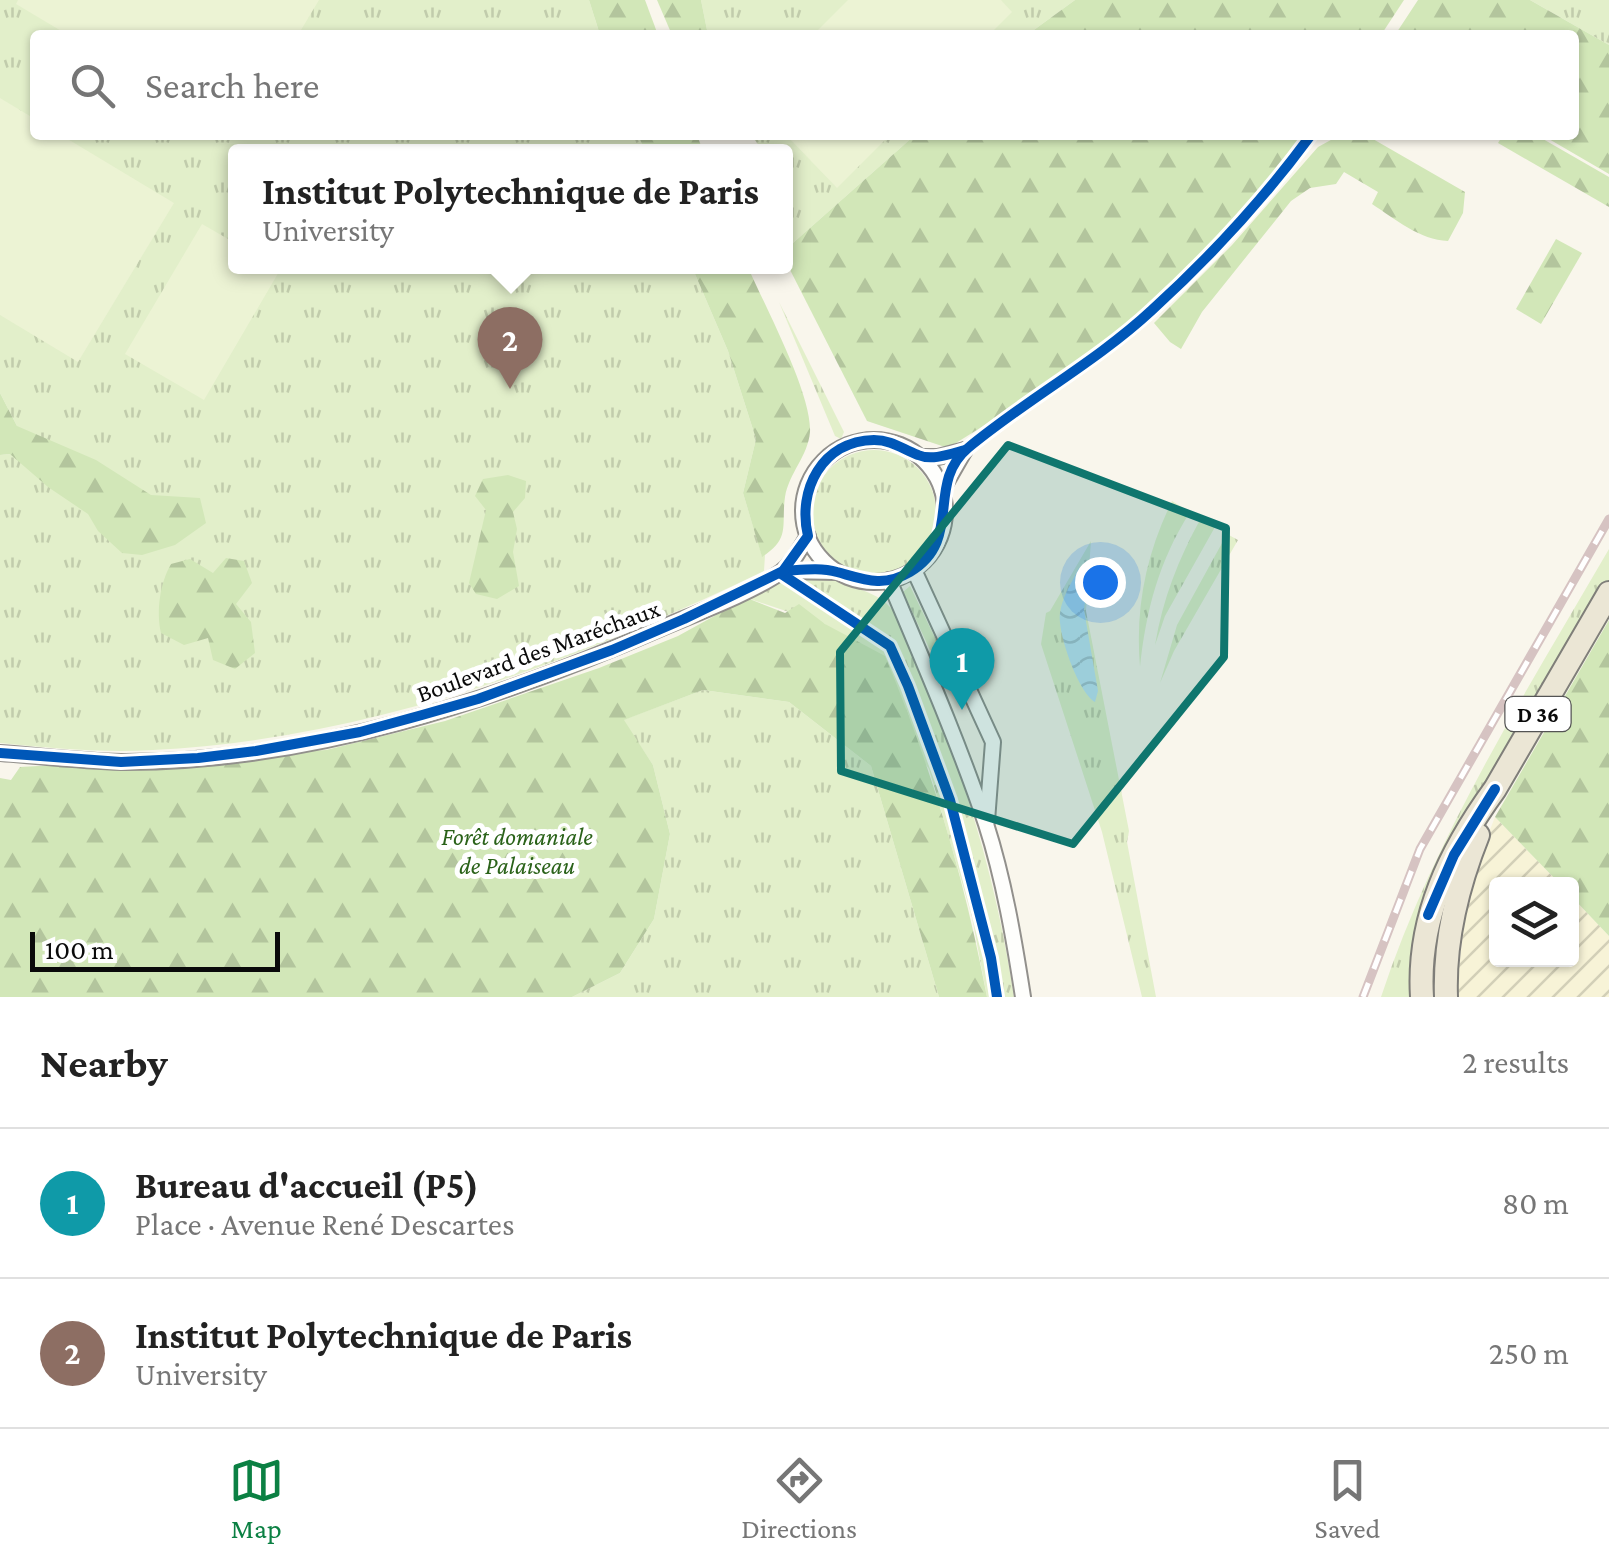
<!DOCTYPE html>
<meta charset="utf-8">
<style>
:root{--surface:#fff;--page:#f2f2f2;--text:#222;--muted:#767676;--line:#e0e0e0;--accent:#0b8043}
body{margin:0;font-family:"Crimson Pro",serif;background:var(--page);color:var(--text)}
.controls{position:absolute;right:30px;bottom:30px;display:grid;overflow:hidden;border-radius:10px;box-shadow:0 2px 8px #0004}
.controls button{width:90px;height:90px;display:grid;place-items:center;padding:0;border:0;border-bottom:2px solid var(--line);background:var(--surface);color:var(--text);font:50px sans-serif}
.scale{position:absolute;left:30px;bottom:25px;width:250px;box-sizing:border-box;padding-left:10px;border:5px solid #0a0a0a;border-top:0;font-size:28px;line-height:35px;white-space:nowrap;color:#0a0a0a;-webkit-text-stroke:8px #fff;paint-order:stroke}
.you{position:absolute;left:1100px;top:582px;width:35px;height:35px;margin:-25px;border:8px solid #fff;border-radius:50%;background:#1a73e8;box-shadow:0 0 0 15px #1a73e833}
.badge{display:grid;place-items:center;width:65px;height:65px;border-radius:50%;background:var(--accent);color:#fff;font-size:32px;font-weight:700}
.pin{position:absolute;translate:-50% -82px;filter:drop-shadow(0 2px 5px #0008)}
.pin::after{content:'';position:absolute;top:52px;width:35px;height:30px;background:inherit;clip-path:polygon(0 0,100% 0,50% 100%)}
.popup{position:absolute;left:228px;top:144px;width:565px;height:130px;box-sizing:border-box;display:grid;place-content:center;border-radius:10px;background:var(--surface);filter:drop-shadow(0 2px 8px #0005);font-size:32px;white-space:nowrap;color:var(--muted)}
.popup b{font-size:38px;color:var(--text)}
.popup::after{content:'';position:absolute;left:50%;top:100%;margin-left:-20px;border:20px solid transparent;border-top-color:var(--surface)}
.list{margin:0;padding:0;list-style:none}
h2{display:flex;justify-content:space-between;align-items:center;height:130px;margin:0;padding:0 40px;font-size:42px}
h2 small{font-size:32px;font-weight:400;color:var(--muted)}
.list li{display:grid;grid-template-columns:65px 1fr auto;gap:30px;align-items:center;box-sizing:border-box;height:150px;padding:0 40px;border-top:2px solid var(--line)}
.list b{display:block;font-size:38px;white-space:nowrap}
.list p{margin:0;font-size:32px;white-space:nowrap;color:var(--muted)}
.list em{font-size:32px;font-style:normal;color:var(--muted)}
.icon{flex:none;width:55px;height:55px;fill:none;stroke:currentColor;stroke-width:2;stroke-linecap:round;stroke-linejoin:round}
.map{position:relative;flex:none;width:1609px;height:997px;overflow:hidden}
.search{position:absolute;background:var(--surface);box-shadow:0 2px 8px #0004;left:30px;right:30px;top:30px;height:110px;display:flex;align-items:center;gap:25px;box-sizing:border-box;padding:0 35px;border-radius:10px;color:var(--muted);font-size:38px}
.sheet{height:430px;background:var(--surface)}
nav{display:flex;justify-content:space-around;align-items:center;box-sizing:border-box;height:140px;border-top:2px solid var(--line);background:var(--surface);font-size:28px;color:var(--muted)}
nav a{display:grid;justify-items:center;gap:5px}
nav .on{color:var(--accent)}
.map>svg:first-child{display:block}
.farmland{fill:url(#farmland-furrows)}
.grass{fill:url(#grass-tufts)}
.forest{fill:url(#forest-firs)}
.pitch{fill:#ecf3d4}
.water{fill:url(#water-waves)}
.lines{fill:none;stroke-linecap:round;stroke-linejoin:round}
.street-casing{stroke:#92908c;stroke-width:18}
.primary-casing{stroke:#7f7e79;stroke-width:26}
.street{stroke:#fefefc;stroke-width:14}
.primary{stroke:#ebe6d5;stroke-width:22}
.rail-casing{stroke:#d6c3c2;stroke-width:9}
.rail{stroke:#fff;stroke-width:5;stroke-dasharray:15;stroke-linecap:butt}
.cycleway-casing{stroke:#fff;stroke-width:16}
.cycleway{stroke:#0057b8;stroke-width:10}
.marked{fill:#0f766e;fill-opacity:0.2;stroke:#0f766e;stroke-width:8;stroke-linejoin:round}
.labels{text-anchor:middle;dominant-baseline:central;stroke-width:10;stroke-linejoin:round;paint-order:stroke}
.shield{fill:#fff;stroke:#545454;stroke-width:2.5}
.shield-label{font-size:22px;font-weight:bold;fill:#0a0a0a}
.street-label{font-size:25px;fill:#0a0a0a;stroke:#fff}
.park-label{font-size:25px;font-style:italic;fill:#2a6219;stroke:#fff}
</style>
<div class="map">
<svg width="1609" height="997" viewBox="0 0 1609 997">
<defs>
<pattern id="farmland-furrows" width="10" height="10" patternUnits="userSpaceOnUse" patternTransform="scale(2.5)"><rect width="10" height="10" fill="#f7f3d7"/><path d="M-1 1l2-2M0 10L10 0M9 11l2-2" fill="none" stroke="#d2cfb7"/></pattern>
<pattern id="grass-tufts" width="24" height="20" patternUnits="userSpaceOnUse" patternTransform="scale(2.5)"><rect width="24" height="20" fill="#e2efca"/><path d="M3 7l-1-3M5 7V3M7 7l1-3M15 17l-1-3M17 17v-4M19 17l1-3" fill="none" stroke="#c1ccac"/></pattern>
<pattern id="forest-firs" width="22" height="20" patternUnits="userSpaceOnUse" patternTransform="scale(2.5)"><rect width="22" height="20" fill="#d2e7b8"/><path d="M5 1l3.5 6h-7zM16 11l3.5 6h-7z" fill="#b3c59d"/></pattern>
<pattern id="water-waves" width="16" height="10" patternUnits="userSpaceOnUse" patternTransform="scale(2.5)"><rect width="16" height="10" fill="#c0e4f5"/><path d="M0 5q4-4 8 0t8 0" fill="none" stroke="#a4c2d1"/></pattern>
</defs>
<rect width="100%" height="100%" fill="#f9f6ec"/>
<polygon class="farmland" points="1495,817 1560,884 1496,884 1496,959 1572,959 1572,897 1609,936 1609,997 1456,997 1466,904 1480,855"/>
<g class="grass">
<path d="M0,0H589L600,35H35V135H638L645,151L235,152V266L692,267L728,351L756,439L743,493L762,556L765,555L764,571C571,664 368,739 153,750C102,753 50,748 0,743V455L10,454L17,426L0,393Z"/>
<polygon points="701,0 1075,0 1027,35 708,35"/>
<polygon points="1530,0 1609,0 1609,45"/>
<polygon points="751,135 915,135 785,250 785,152 763,151"/>
<polygon points="779,302 844,432 841,439 835,436"/>
<circle cx="874" cy="512" r="62"/>
<path d="M1172,501L1190,512C1159,561 1146,610 1140,667C1135,608 1146,554 1172,501Z"/>
<path d="M1201,518L1215,527L1165,616L1155,645C1163,598 1178,560 1201,518Z"/>
<polygon points="1227,534 1238,540 1174,651 1160,683 1177,625"/>
<polygon points="1091,541 1086,611 1129,831 1127,842 1156,997 1142,997 1102,832 1041,644 1046,613 1050,611"/>
<path d="M1609,549V580L1478,804L1412,997H1381C1434,837 1525,694 1609,549Z"/>
<path d="M818,573C840,585 871,589 887,604C903,619 909,646 918,666C964,772 997,882 1014,997H987L972,917L929,769L825,624L747,598L793,575Z"/>
<polygon points="910,586 938,644 934,651 930,650 903,592"/>
<polygon points="703,690 789,702 871,766 939,997 572,997 620,973 654,919 670,834 653,765 623,720"/>
</g>
<g class="forest">
<polygon points="589,0 645,0 658,35 600,35"/>
<polygon points="657,0 701,0 708,35 672,35"/>
<polygon points="1075,0 1404,0 1381,35 1027,35"/>
<polygon points="1418,0 1530,0 1609,45 1609,174 1542,135 1574,135 1574,35 1395,35"/>
<polygon points="638,135 697,135 703,151 645,151"/>
<polygon points="915,135 1310,135 1283,173 1150,306 1049,385 948,448 867,421 785,260 785,250"/>
<path d="M1340,135H1366L1465,192L1463,213L1448,241C1420,240 1395,219 1372,204L1378,192L1344,172L1336,184L1310,188L1291,201L1202,312L1181,349L1170,342L1154,323L1232,245L1318,147Z"/>
<polygon points="1503,135 1536,135 1609,177 1609,207 1498,143"/>
<polygon points="1556,239 1582,253 1541,324 1516,309"/>
<path d="M692,267H748C764,305 812,393 810,432C808,456 789,473 785,497C781,526 791,538 762,557L743,493L756,439L728,351Z"/>
<polygon points="0,393 17,426 96,460 151,495 200,498 206,523 175,545 142,555 122,553 98,531 88,514 48,487 10,454 0,455"/>
<polygon points="508,475 526,481 525,498 513,512 517,529 513,552 519,586 497,599 476,594 469,583 486,510 475,496 483,479"/>
<path d="M226,558L244,561L252,583L236,604L251,622L255,653L235,669L213,660L208,638L184,645L161,633C156,611 160,583 171,564L190,559L213,573Z"/>
<path d="M747,598L785,613L799,604L825,624L885,656C931,766 965,880 987,997H939L871,766L789,702L703,690L624,720L653,765L670,834L654,919L620,973L572,997H0V778L11,780L20,767L326,750L445,721L599,668L678,636Z"/>
<polygon points="1609,620 1609,936 1572,897 1572,884 1560,884 1495,817"/>
</g>
<g class="pitch">
<polygon points="18,0 319,0 298,35 68,35 16,4"/>
<polygon points="848,0 1001,0 1012,12 989,35 813,35"/>
<polygon points="0,98 35,119 35,135 61,135 174,203 78,362 0,315"/>
<polygon points="786,135 890,135 837,188"/>
<polygon points="202,224 235,243 235,266 275,267 280,270 204,400 125,354"/>
</g>
<path class="water" d="M1085,566L1089,570L1084,610L1098,691L1095,702C1078,692 1057,632 1060,613C1062,597 1072,582 1079,568Z"/>
<g class="lines">
<defs>
<g id="street">
<circle cx="874" cy="511" r="71"/>
<polyline points="920,457 938,457 965,450"/>
<polyline points="942,490 965,450"/>
<polyline points="914,570 993,742 987,821"/>
<polyline points="783,571 837,572"/>
<path d="M889,580C923,661 958,741 986,824C1004,880 1014,939 1023,997"/>
<path d="M0,753C40,756 81,761 121,762C308,763 495,701 664,627C697,613 753,592 781,572C793,564 800,548 808,536"/>
</g>
<g id="primary">
<path d="M1422,997C1417,918 1450,851 1495,789L1609,593"/>
<path d="M1446,997C1444,942 1458,885 1478,835"/>
</g>
</defs>
<use href="#street" class="street-casing"/>
<use href="#primary" class="primary-casing"/>
<use href="#street" class="street"/>
<use href="#primary" class="primary"/>
<defs>
<polyline id="rail" points="1363,997 1420,849 1609,519"/>
</defs>
<use href="#rail" class="rail-casing"/>
<use href="#rail" class="rail"/>
<defs>
<g id="cycleway">
<path d="M783,571C801,570 820,567 837,572C863,579 883,588 910,572C964,540 925,484 968,448C1027,399 1096,362 1152,310C1208,259 1266,196 1311,135"/>
<polyline points="780,573 890,646 908,686 950,800 991,958 997,997"/>
<path d="M0,753L121,762L198,758L256,751L360,732L422,715L478,699L612,650L684,619L783,571L808,536C797,490 822,441 874,440C892,440 902,449 918,455C932,461 950,454 965,450"/>
<polyline points="1428,915 1454,855 1495,789"/>
</g>
</defs>
<use href="#cycleway" class="cycleway-casing"/>
<use href="#cycleway" class="cycleway"/>
</g>
<path class="marked" d="M1008,445L1226,528L1224,657L1073,844L841,771L840,652Z"/>
<g class="labels">
<rect class="shield" x="1505.5" y="697" width="65" height="34" rx="8"/>
<g class="shield-label">
<text x="1538" y="714">D 36</text>
</g>
<g class="street-label">
<text transform="translate(538 651) rotate(-20)">Boulevard des Maréchaux</text>
</g>
<g class="park-label">
<text x="517" y="836">Forêt domaniale<tspan x="517" dy="29">de Palaiseau</tspan></text>
</g>
</g>
</svg>
<div class="controls">
<button><svg class="icon" aria-label="layers" viewBox="0 0 24 24"><path d="M12 4l9 5-9 5-9-5zM3 14l9 5 9-5"/></svg></button>
</div>
<div class="scale">100 m</div>
<div class="you"></div>
<div class="pin badge" style="left:962px;top:710px;background:#0f9aa8">1</div>
<div class="pin badge" style="left:510px;top:389px;background:#8d6e63">2</div>
<div class="popup"><b>Institut Polytechnique de Paris</b>University</div>
<div class="search"><svg class="icon" aria-label="search" viewBox="0 0 24 24"><circle cx="10" cy="10" r="6"/><path d="M15 15l6 6"/></svg>Search here</div>
</div>
<section class="sheet">
<h2>Nearby<small>2 results</small></h2>
<ul class="list">
<li><span class="badge" style="background:#0f9aa8">1</span><div><b>Bureau d'accueil (P5)</b><p>Place · Avenue René Descartes</p></div><em>80 m</em></li>
<li><span class="badge" style="background:#8d6e63">2</span><div><b>Institut Polytechnique de Paris</b><p>University</p></div><em>250 m</em></li>
</ul>
</section>
<nav>
<a class="on"><svg class="icon" aria-label="map" viewBox="0 0 24 24"><path d="M3 6l6-2 6 2 6-2v14l-6 2-6-2-6 2zM9 4v14M15 6v14"/></svg>Map</a>
<a><svg class="icon" aria-label="directions" viewBox="0 0 24 24"><path d="M12 3l9 9-9 9-9-9zM9 14v-3h6M13 9l2 2-2 2"/></svg>Directions</a>
<a><svg class="icon" aria-label="saved" viewBox="0 0 24 24"><path d="M7 4h10v16l-5-4-5 4z"/></svg>Saved</a>
</nav>
